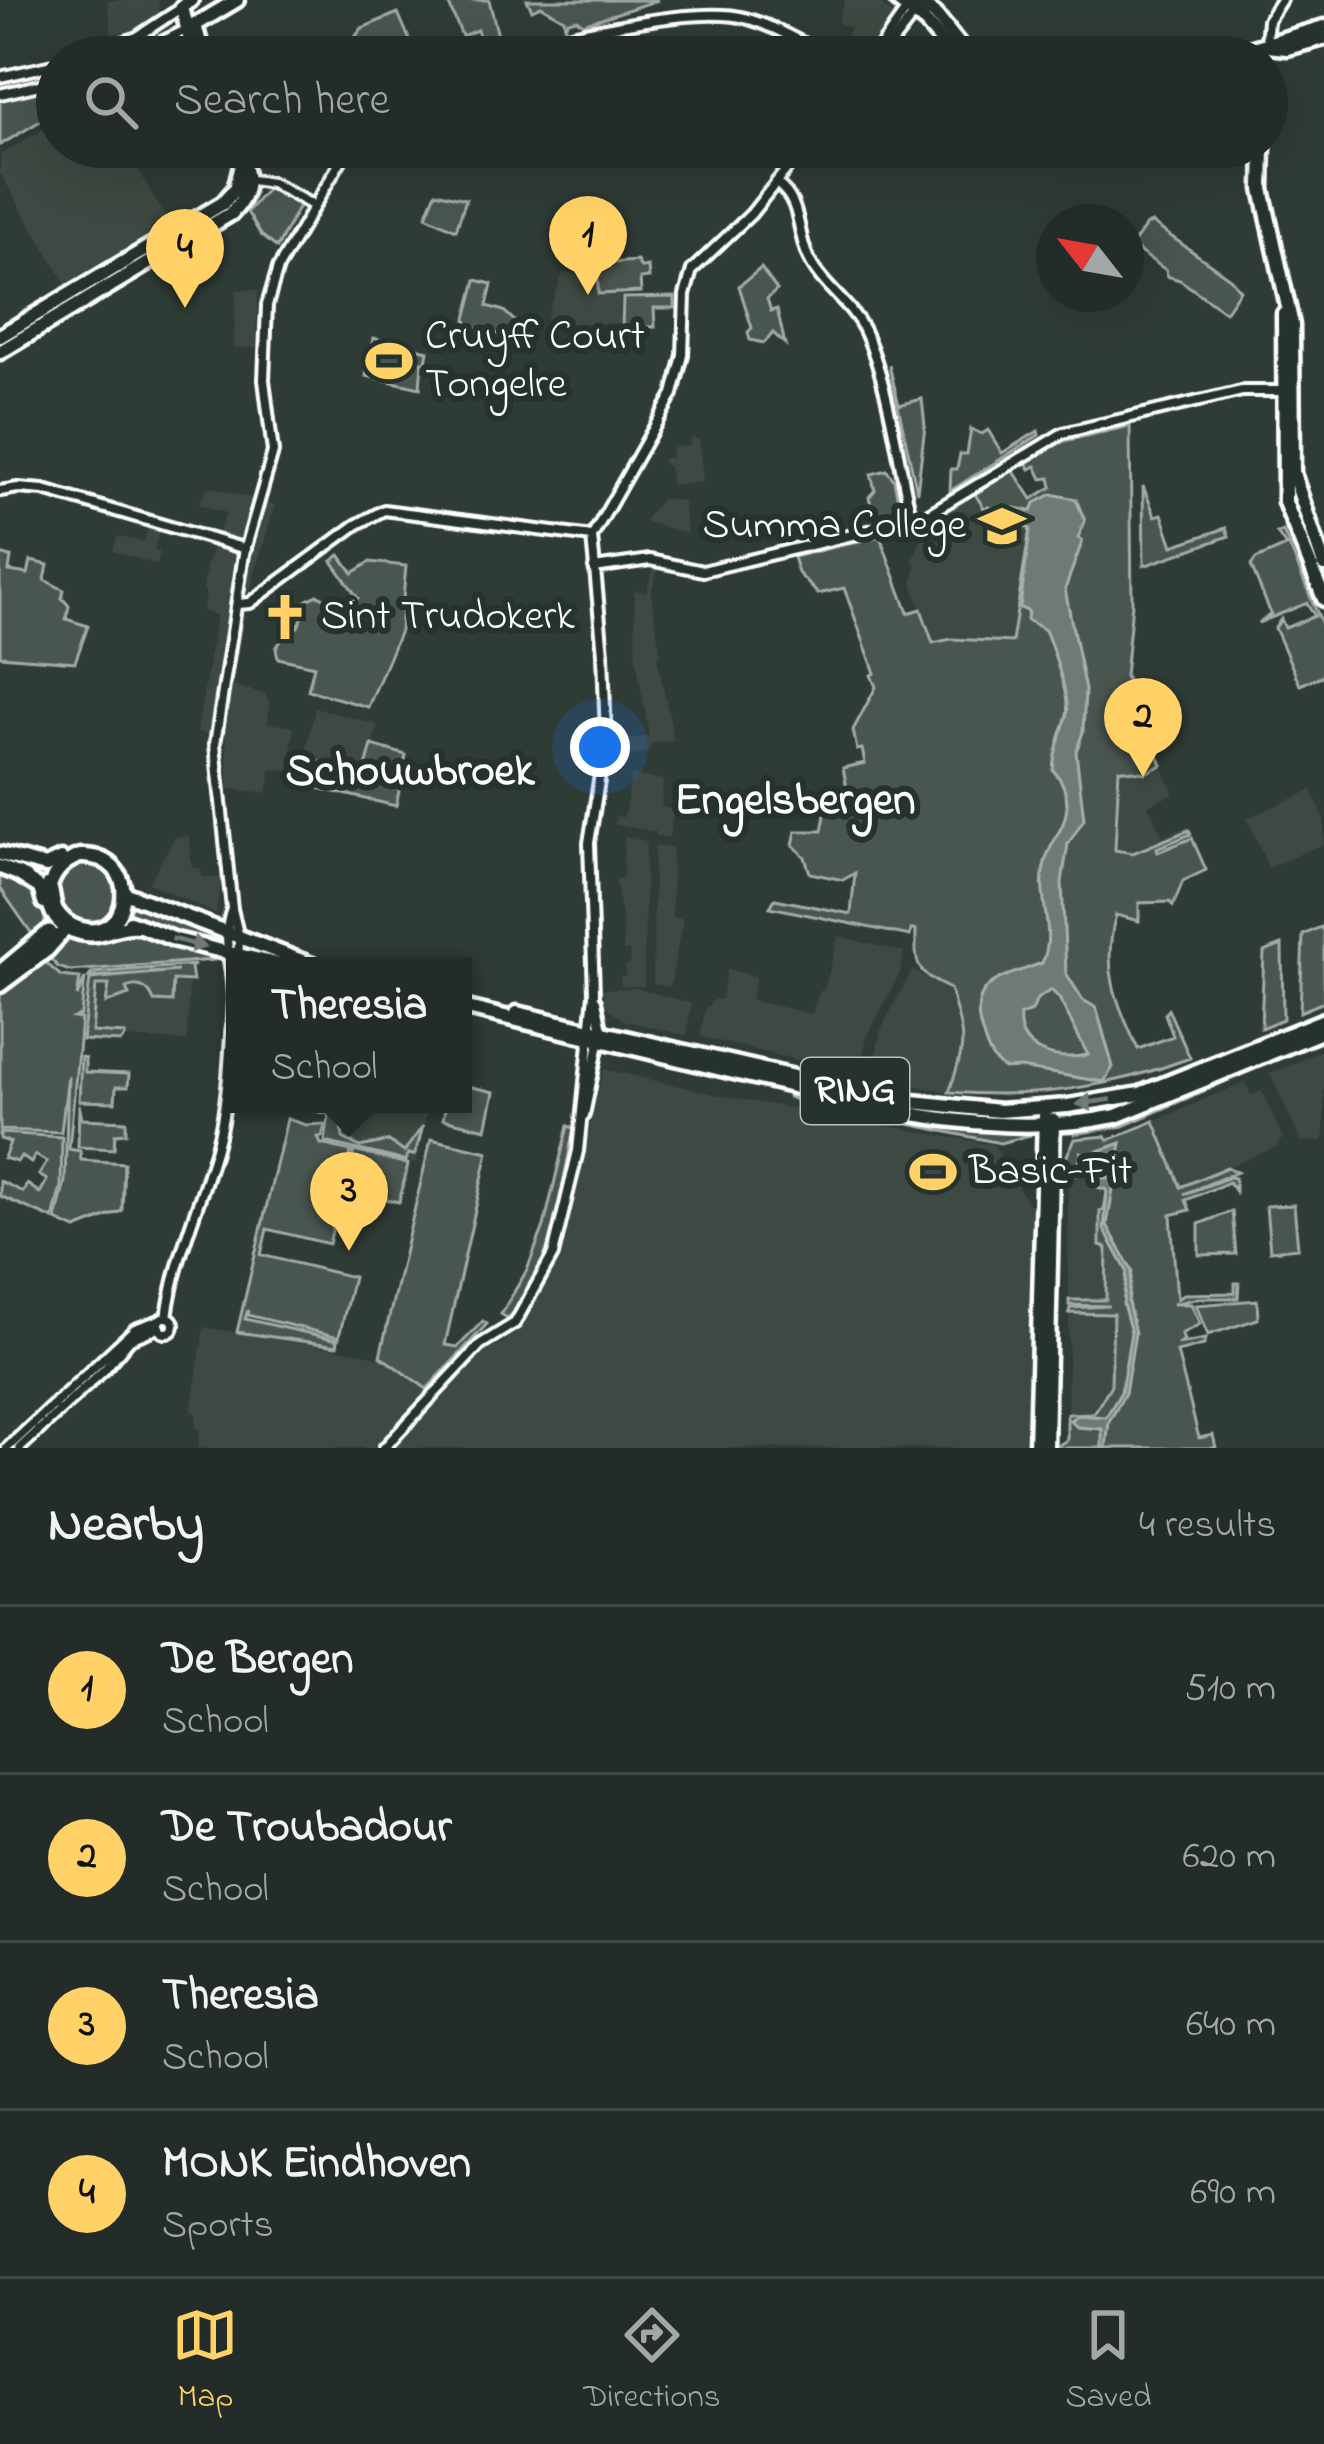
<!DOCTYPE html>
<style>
:root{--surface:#232c28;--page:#2f3834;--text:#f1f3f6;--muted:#a3a7a8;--line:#404845;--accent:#ffd166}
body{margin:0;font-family:"Indie Flower",sans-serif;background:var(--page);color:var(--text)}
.compass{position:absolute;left:1036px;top:204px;width:108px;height:108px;border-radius:50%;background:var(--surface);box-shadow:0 12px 48px #0002;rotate:301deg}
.you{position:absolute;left:600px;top:747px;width:42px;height:42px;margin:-30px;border:9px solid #fff;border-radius:50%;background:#1a73e8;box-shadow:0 0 0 18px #1a73e833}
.badge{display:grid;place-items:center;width:78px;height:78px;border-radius:50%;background:var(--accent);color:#111;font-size:39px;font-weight:700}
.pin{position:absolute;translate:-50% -99px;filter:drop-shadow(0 3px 6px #0008)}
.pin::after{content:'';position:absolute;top:63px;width:42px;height:36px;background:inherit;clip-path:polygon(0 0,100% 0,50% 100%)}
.popup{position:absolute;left:226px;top:957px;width:246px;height:156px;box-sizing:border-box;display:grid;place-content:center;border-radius:0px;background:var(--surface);filter:drop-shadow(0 3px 9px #0005);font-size:39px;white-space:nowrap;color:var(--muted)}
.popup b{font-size:45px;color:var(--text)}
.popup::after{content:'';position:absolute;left:50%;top:100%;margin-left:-24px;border:24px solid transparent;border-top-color:var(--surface)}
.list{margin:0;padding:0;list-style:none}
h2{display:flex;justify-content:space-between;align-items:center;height:156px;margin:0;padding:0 48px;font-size:51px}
h2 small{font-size:39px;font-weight:400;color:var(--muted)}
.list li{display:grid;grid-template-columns:78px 1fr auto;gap:36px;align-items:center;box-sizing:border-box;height:168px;padding:0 48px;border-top:3px solid var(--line)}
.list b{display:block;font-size:45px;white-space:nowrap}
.list p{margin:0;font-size:39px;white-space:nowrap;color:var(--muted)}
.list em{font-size:39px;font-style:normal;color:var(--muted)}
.icon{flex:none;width:66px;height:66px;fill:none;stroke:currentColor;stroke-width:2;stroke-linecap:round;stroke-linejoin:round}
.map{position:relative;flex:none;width:1324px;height:1448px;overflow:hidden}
.search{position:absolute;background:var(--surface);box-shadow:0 12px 48px #0002;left:36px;right:36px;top:36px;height:132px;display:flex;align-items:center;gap:30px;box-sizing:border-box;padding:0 42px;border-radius:66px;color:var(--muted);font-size:45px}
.sheet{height:828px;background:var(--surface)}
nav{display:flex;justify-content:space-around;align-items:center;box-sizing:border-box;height:168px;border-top:3px solid var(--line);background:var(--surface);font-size:33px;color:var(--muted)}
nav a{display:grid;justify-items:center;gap:6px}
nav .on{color:var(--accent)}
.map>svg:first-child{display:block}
.built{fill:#3c4842}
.green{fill:#4a544f;stroke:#a4aaa7;stroke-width:3}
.water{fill:#707975;stroke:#a9afac;stroke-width:3;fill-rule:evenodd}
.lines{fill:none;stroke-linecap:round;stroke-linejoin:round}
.minor-casing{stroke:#fff;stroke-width:16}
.major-casing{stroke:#fff;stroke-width:21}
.highway-casing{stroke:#fff;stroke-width:24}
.minor{stroke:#26332d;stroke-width:8}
.major{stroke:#26332d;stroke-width:12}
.highway{stroke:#26332d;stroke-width:15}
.oneway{fill:#727a76}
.labels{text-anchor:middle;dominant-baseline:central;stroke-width:12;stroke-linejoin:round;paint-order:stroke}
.shield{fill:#26332d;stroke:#bec2c0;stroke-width:3}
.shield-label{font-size:39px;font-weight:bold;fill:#fff}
.poi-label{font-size:42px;fill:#fff;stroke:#26332d;text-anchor:start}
.neighbourhood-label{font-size:45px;font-weight:bold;fill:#fff;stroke:#26332d}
</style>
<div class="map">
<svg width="1324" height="1448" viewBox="0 0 1324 1448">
<rect width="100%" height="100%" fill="#2f3b35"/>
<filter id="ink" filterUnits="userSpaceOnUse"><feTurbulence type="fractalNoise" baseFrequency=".00833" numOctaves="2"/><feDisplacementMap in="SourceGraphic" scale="24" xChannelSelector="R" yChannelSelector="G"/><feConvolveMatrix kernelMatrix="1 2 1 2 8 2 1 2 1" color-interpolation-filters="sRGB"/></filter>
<g filter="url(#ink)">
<g class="built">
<polygon points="107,0 158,0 160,17 132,31 112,34"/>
<polygon points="845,0 876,0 892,13 891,23 863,57 839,52 850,28 837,22"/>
<polygon points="57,121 57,147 125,147 169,223 66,284 0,173 0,155"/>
<polygon points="598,264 598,293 621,293 620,323 550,324 545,320 563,273 583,272 583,265"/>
<polygon points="236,290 258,290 256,348 234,348"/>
<polygon points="690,438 699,439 703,482 671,485 669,466 664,465 663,458 672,458 671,449 676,447 690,446"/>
<polygon points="208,486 275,505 250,591 231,685 266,694 270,704 268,723 294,727 289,771 272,769 267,793 229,789 226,738 197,732 216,615 202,611 206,595 203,588 207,563 226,513 199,504"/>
<polygon points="975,494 1030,529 1016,643 951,639 933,644 912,584 916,564 912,562 927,524"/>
<polygon points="662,498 683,501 687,534 644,521"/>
<polygon points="149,526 160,529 154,550 160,552 157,565 113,551 117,536 143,542"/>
<polygon points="654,567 658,569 651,593 661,656 657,657 674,740 651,744 650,752 630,756 627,740 649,736 636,658 634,590 646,592"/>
<polygon points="315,707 378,725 366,771 304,761"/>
<polygon points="1139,711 1174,794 1148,805 1163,836 1187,826 1189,830 1133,853 1115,851 1122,718"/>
<polygon points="631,775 663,780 661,807 674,810 669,838 656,836 656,832 614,824 616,816 624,817"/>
<polygon points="1312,790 1324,819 1324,844 1268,868 1247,818"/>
<polygon points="624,835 646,841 644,986 621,986 620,976 625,976 625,965 630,964 629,951 623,951 622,916 615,880 623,877"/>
<polygon points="189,836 192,868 200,868 202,877 222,878 216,914 148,883 175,837"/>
<polygon points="654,846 672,847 672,916 683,919 670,987 653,984"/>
<polygon points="838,936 904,952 900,973 867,1037 859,1070 852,1073 700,1037 705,1008 715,999 721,1000 727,969 756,976 751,1000 812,1014 819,991 824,991"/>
<polygon points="912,970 950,989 961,1023 963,1055 948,1092 881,1080 872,1072 881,1029"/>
<polygon points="93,979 189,982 187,1041 91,1037"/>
<polygon points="635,988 691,1003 687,1036 622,1020 607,1007 601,989"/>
<polygon points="1324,1049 1324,1141 1301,1142 1270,1074"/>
<polygon points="604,1069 718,1095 994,1145 1026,1200 1035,1209 1037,1235 1028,1448 198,1448 200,1429 196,1428 196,1414 191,1412 204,1327 368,1354 401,1368 432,1396 468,1358 505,1342 536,1299 557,1256"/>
<polygon points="1245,1082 1251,1095 1262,1091 1283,1138 1276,1147 1181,1187 1154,1121"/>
<polygon points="337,1104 429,1104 416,1163 328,1142"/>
<polygon points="1081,1152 1086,1154 1086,1162 1109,1165 1104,1211 1100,1212 1100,1246 1107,1247 1106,1301 1069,1300 1067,1170"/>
<polygon points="1069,1313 1113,1313 1111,1385 1094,1414 1067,1414"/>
</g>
<g class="green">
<polygon points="447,0 489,0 498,36 481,41 477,30 462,36"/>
<polygon points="527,0 658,0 583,24 577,19 568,21 565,26 564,19 541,6 532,10"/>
<path d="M398,13L414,50L409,52L406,46C389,53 367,52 352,41L362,28Z"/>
<polygon points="57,85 57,111 0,145 0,99"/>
<polygon points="269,187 300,204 277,248 261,235 247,212"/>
<polygon points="436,192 466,199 456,230 426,216"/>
<polygon points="1152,223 1230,278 1240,290 1225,312 1180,280 1167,276 1166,270 1137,250 1135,254 1129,250 1146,225"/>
<polygon points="637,261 641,268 648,267 649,278 640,279 641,292 598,294 598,264"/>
<polygon points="761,268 777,290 767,299 771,311 777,309 785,344 773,333 764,343 750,340 748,332 752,328 739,286"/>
<polygon points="476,280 492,284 487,306 504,311 525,331 510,345 498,334 468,326 466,319"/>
<polygon points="675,297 675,308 654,308 655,327 636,327 634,322 633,327 622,327 623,298"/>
<polygon points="373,338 428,351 426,362 422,362 420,388 366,376"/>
<polygon points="889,365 899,405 922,399 925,426 917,492"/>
<path d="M1130,426L1132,604L1125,676L1162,765L1145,773L1119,769L1115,850L1133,853L1189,830L1191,834L1157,848L1158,852L1192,838L1206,870L1183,881L1173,906L1170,902L1139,903V921L1116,915C1101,968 1116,1001 1138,1049L1173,1036L1165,1014L1168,1009L1190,1058C1110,1088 1034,1099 949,1092C967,1040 965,1042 950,989C916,972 915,968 916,930H911L910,936L770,907L775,899L851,914L855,873L843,880L810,873L805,857L793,845L796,831H822L827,804L848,793L843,768L865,763L862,749L857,750L853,730L876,687L871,675L875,673L844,588L818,594L798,573L793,557L880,536L908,613L921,609L933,643L951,639L1012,642L1030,529L1010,514L988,507L985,510L975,494L1013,470L1032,499L1052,487L1050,478L1042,479L1036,466L1030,469L1026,462L1064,441Z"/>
<polygon points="971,429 982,434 988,430 1002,453 1038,431 1039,435 950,491 951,469 957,469 960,454 967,454"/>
<polygon points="887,470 894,480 901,516 876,524 869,497 875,490 871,474"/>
<polygon points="1143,486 1155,516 1162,514 1173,546 1226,528 1229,536 1144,566"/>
<polygon points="1283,531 1324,629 1324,675 1300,685 1275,628 1281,619 1285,628 1315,616 1307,603 1258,623 1271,614 1251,566 1256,559 1286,546 1277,533"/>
<polygon points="0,554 11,557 9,571 28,574 31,561 48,565 45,580 64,590 62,598 69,606 66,619 88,626 75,662 0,656"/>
<polygon points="340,555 353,573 370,562 406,566 400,631 368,707 308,690 314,666 278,658 276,648 292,625 298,627 303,616 298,611 307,600 318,595 343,607 358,598 332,561"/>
<polygon points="372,745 406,755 396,806 318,788 320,762 365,771"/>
<path d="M83,860L108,868L120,892C109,930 92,934 61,911L58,884L53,882L60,871Z"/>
<path d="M0,872C33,885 60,902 37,941L0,888Z"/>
<polygon points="126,897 213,931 213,943 121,916"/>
<polygon points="1321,927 1324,933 1324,1002 1300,1012 1303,935"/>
<polygon points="137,930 153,939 214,955 214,960 70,971 58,967 47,955 70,936"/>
<polygon points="1282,945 1283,1019 1261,1028 1264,952"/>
<polygon points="44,961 61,976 80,978 77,997 85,978 81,1015 74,1018 81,1019 69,1149 80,1151 81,1160 124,1163 122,1211 76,1229 56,1220 65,1181 68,1075 61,1132 0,1130 0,988"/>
<path d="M195,965L191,967L193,981L173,980L172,1002L154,1001C149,988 139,982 126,988L129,995L106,1003L109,985H96L92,1032L125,1034V1037L121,1042L82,1040L90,979L178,971L89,977L92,973Z"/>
<polygon points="1324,1035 1324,1039 1123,1126 1075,1134 1074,1126"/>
<polygon points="81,1057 85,1058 85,1072 129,1074 128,1087 116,1087 115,1102 79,1101"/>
<polygon points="463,1085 494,1092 486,1129 443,1119 446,1104 463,1104"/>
<polygon points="789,1092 945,1127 1031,1135 1000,1143 803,1102 788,1097"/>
<polygon points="79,1104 82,1119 126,1121 126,1133 115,1134 114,1149 78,1147"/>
<polygon points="297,1104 337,1104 343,1138 360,1147 389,1141 404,1152 423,1126 415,1155 408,1154 406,1161 325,1142 329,1114 296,1107"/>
<polygon points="287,1119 306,1125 325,1124 322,1137 318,1137 321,1144 351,1151 329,1244 267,1229 261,1255 353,1277 339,1337 247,1315 248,1310 245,1319 338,1340 337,1346 237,1332"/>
<polygon points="1154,1121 1181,1187 1227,1167 1237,1172 1184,1194 1230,1177 1235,1178 1235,1191 1229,1182 1186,1200 1190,1210 1171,1215 1177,1299 1184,1294 1235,1293 1235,1283 1239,1283 1238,1298 1199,1298 1173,1304 1191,1304 1200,1324 1181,1334 1184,1340 1177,1344 1206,1339 1204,1345 1177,1352 1199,1438 1213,1435 1216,1448 1054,1448 1067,1440 1067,1414 1094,1413 1111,1385 1113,1314 1069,1313 1070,1308 1109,1306 1069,1305 1069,1300 1106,1300 1107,1248 1100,1246 1100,1211 1104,1210 1110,1175 1107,1149 1087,1155 1081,1152 1077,1174 1067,1174 1067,1155 1075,1139 1106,1136 1109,1140"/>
<path d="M568,1126L574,1128C564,1174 548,1293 507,1318L501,1314L527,1270L544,1226Z"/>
<polygon points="0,1133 62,1137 61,1186 53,1219 0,1196 0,1181 23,1192 27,1184 40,1193 47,1180 39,1175 47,1162 35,1155 31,1163 21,1156 17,1162 4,1158 10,1142 0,1139"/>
<polygon points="431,1139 488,1152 445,1345 458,1347 483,1321 487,1324 427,1389 380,1356"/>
<polygon points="354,1151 408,1164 399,1202 359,1193 353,1219 339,1216"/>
<polygon points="1294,1205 1298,1248 1270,1251 1266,1206"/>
<polygon points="1232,1211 1236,1254 1199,1255 1199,1224"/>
<polygon points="1257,1300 1258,1319 1208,1335 1196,1305"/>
</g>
<g class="water">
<path d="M1052,494L1076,499L1085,521L1078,538L1082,540L1081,545L1065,589L1085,690L1083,732L1076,752L1084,819L1068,844L1062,882L1066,973L1083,1000L1095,1007L1098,1014L1113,1067L1104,1082L1020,1068L1004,1069C989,1059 986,1045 981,1029C967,980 1006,977 1042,963C1058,930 1034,895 1046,859C1052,839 1066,828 1067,805C1067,791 1062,780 1053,770C1054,748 1062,734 1067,714C1071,701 1051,644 1045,630L1027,620L1028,611L1020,608L1030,529L1012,516L1014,508L1032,511L1035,503ZM1051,990L1059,998L1088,1055C1058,1061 1016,1053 1020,1015L1032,1011L1037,999Z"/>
<polygon points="1121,1143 1107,1225 1132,1271 1128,1302 1135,1333 1125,1393 1109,1422 1106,1447 1102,1448 1102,1429 1077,1427 1070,1420 1078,1415 1106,1417 1121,1392 1131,1332 1123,1304 1127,1271 1104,1229 1107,1190 1097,1187 1097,1178 1108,1178 1108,1166 1086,1163 1087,1155"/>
</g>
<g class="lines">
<defs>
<g id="minor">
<polyline points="1266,44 1268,20 1281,0"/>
<polyline points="80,57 137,37 181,8"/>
<polyline points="130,57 188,29"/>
<path d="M486,57C541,40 693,4 745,18C775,26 803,44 831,57"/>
<polyline points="873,57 907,9"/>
<polyline points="881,57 917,11"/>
<polyline points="0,77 57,64"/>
<polyline points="0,94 57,81"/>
<polyline points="244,179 272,183 314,206"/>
<path d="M776,183C802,201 796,230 808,257C821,286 850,302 864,330C889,382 898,463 912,520"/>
<polyline points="0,491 18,488 44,490 246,549"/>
<polyline points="594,568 650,560 703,571 881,528 925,516 1063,433 1242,391 1287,391"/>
<polyline points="238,604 250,603 356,525 384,510 592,537"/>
<polyline points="232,909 239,938 238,966"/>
<polyline points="584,1115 602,1029 596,1001"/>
<path d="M167,1317C175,1257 200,1205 216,1148C229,1101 230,1049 233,1001C234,971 220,938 232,909L215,744L244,554L273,452L264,380L267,305L278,268L349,147"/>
<circle cx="166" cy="1325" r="8"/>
<polyline points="7,1448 135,1329 160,1320"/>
<polyline points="20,1448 104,1370 130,1339 159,1327"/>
<polyline points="384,1448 481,1344 515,1323 553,1255 578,1151 594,994 589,843 606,737 603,654 592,537 673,394 683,355 685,295 692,270 751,214 804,147"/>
</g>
<g id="major">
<polyline points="191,0 182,7 194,57"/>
<polyline points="897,0 926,23 955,57"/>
<polyline points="915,0 935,14 969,57"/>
<polyline points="1267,46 1287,48 1324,38"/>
<polyline points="204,57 195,25 237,0"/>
<polyline points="1222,57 1324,27"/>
<polyline points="1263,147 1262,189 1292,325 1293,473 1324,565"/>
<polyline points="1284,314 1285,502 1324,599"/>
<polyline points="0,336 223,203 235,189 241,165"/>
<path d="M0,352L232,213C253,191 248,173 238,147"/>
<polyline points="0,854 46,866 61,859"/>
<polyline points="0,867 26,877"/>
<polyline points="18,874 40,888 44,902"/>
<path d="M49,884C53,891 52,901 56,910C61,918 69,925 78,928C131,946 145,854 80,856C41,868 36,923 80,933C101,939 116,924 137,926"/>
<polyline points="124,893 315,966"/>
<polyline points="130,922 176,940 284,966"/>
<polyline points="0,985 47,950 69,925"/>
<path d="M463,1007L892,1110C963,1125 1045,1131 1116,1116L1324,1031"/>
<polyline points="517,1013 894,1100 999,1111 1068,1106 1140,1094 1324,1020"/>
<polyline points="1036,1448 1045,1115"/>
<polyline points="1046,1448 1053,1120"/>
</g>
<polyline id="highway" points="0,974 49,933"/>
</defs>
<use href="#minor" class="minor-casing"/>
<use href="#major" class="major-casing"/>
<use href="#highway" class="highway-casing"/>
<use href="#minor" class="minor"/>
<use href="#major" class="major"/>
<use href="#highway" class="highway"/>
</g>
<defs><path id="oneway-solid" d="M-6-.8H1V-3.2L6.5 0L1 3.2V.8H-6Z" transform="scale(3)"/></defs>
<g class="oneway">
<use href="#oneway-solid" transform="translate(189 943) rotate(14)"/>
<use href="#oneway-solid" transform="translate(1094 1102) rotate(172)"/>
</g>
</g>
<defs>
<symbol id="stadium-bare" viewBox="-9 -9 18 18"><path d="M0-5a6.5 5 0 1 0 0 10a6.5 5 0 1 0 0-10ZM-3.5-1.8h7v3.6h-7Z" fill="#ffd166" stroke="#26332d" stroke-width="2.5" paint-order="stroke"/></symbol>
<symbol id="university-bare" viewBox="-9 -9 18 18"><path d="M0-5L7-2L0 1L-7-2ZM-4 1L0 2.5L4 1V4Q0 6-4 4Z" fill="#ffd166" stroke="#26332d" stroke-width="2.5" paint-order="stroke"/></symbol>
<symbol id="church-bare" viewBox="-9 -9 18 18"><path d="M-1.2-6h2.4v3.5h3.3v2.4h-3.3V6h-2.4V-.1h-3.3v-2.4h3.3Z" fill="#ffd166" stroke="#26332d" stroke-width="2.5" paint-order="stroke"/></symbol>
</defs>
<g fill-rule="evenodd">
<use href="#stadium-bare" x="356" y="328" width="66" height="66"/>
<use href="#university-bare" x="969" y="493" width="66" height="66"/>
<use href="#church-bare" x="252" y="584" width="66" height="66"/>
<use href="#stadium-bare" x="900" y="1139" width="66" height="66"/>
</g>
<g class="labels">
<rect class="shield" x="801" y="1058" width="108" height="66" rx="9"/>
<g class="shield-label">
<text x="855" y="1091">RING</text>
</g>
<g class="poi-label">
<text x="425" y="337">Cruyff Court<tspan x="425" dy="48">Tongelre</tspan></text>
<text x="966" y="526" text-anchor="end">Summa College</text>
<text x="321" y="617">Sint Trudokerk</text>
<text x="969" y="1172">Basic-Fit</text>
</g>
<g class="neighbourhood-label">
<text x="410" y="773">Schouwbroek</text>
<text x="795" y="802">Engelsbergen</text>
</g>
</g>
</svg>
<svg class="compass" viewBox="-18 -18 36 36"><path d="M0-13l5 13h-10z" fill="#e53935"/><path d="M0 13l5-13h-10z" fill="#a3a7a8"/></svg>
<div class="you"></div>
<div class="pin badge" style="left:588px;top:295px">1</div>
<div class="pin badge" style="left:1143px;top:777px">2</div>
<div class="pin badge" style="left:349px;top:1251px">3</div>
<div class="popup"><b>Theresia</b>School</div>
<div class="pin badge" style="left:185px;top:308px">4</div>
<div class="search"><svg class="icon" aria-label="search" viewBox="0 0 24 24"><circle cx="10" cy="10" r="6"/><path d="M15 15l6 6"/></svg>Search here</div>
</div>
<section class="sheet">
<h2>Nearby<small>4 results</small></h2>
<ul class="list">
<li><span class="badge">1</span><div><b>De Bergen</b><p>School</p></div><em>510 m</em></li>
<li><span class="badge">2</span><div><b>De Troubadour</b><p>School</p></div><em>620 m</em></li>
<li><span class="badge">3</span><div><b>Theresia</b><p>School</p></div><em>640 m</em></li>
<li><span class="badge">4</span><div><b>MONK Eindhoven</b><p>Sports</p></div><em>690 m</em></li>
</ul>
</section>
<nav>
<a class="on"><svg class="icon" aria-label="map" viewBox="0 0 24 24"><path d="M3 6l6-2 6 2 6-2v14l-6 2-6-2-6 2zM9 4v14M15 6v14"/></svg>Map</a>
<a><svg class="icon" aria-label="directions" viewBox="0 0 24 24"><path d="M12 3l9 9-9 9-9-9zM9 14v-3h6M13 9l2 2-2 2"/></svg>Directions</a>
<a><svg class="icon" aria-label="saved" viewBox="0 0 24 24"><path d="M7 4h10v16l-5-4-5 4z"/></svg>Saved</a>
</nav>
